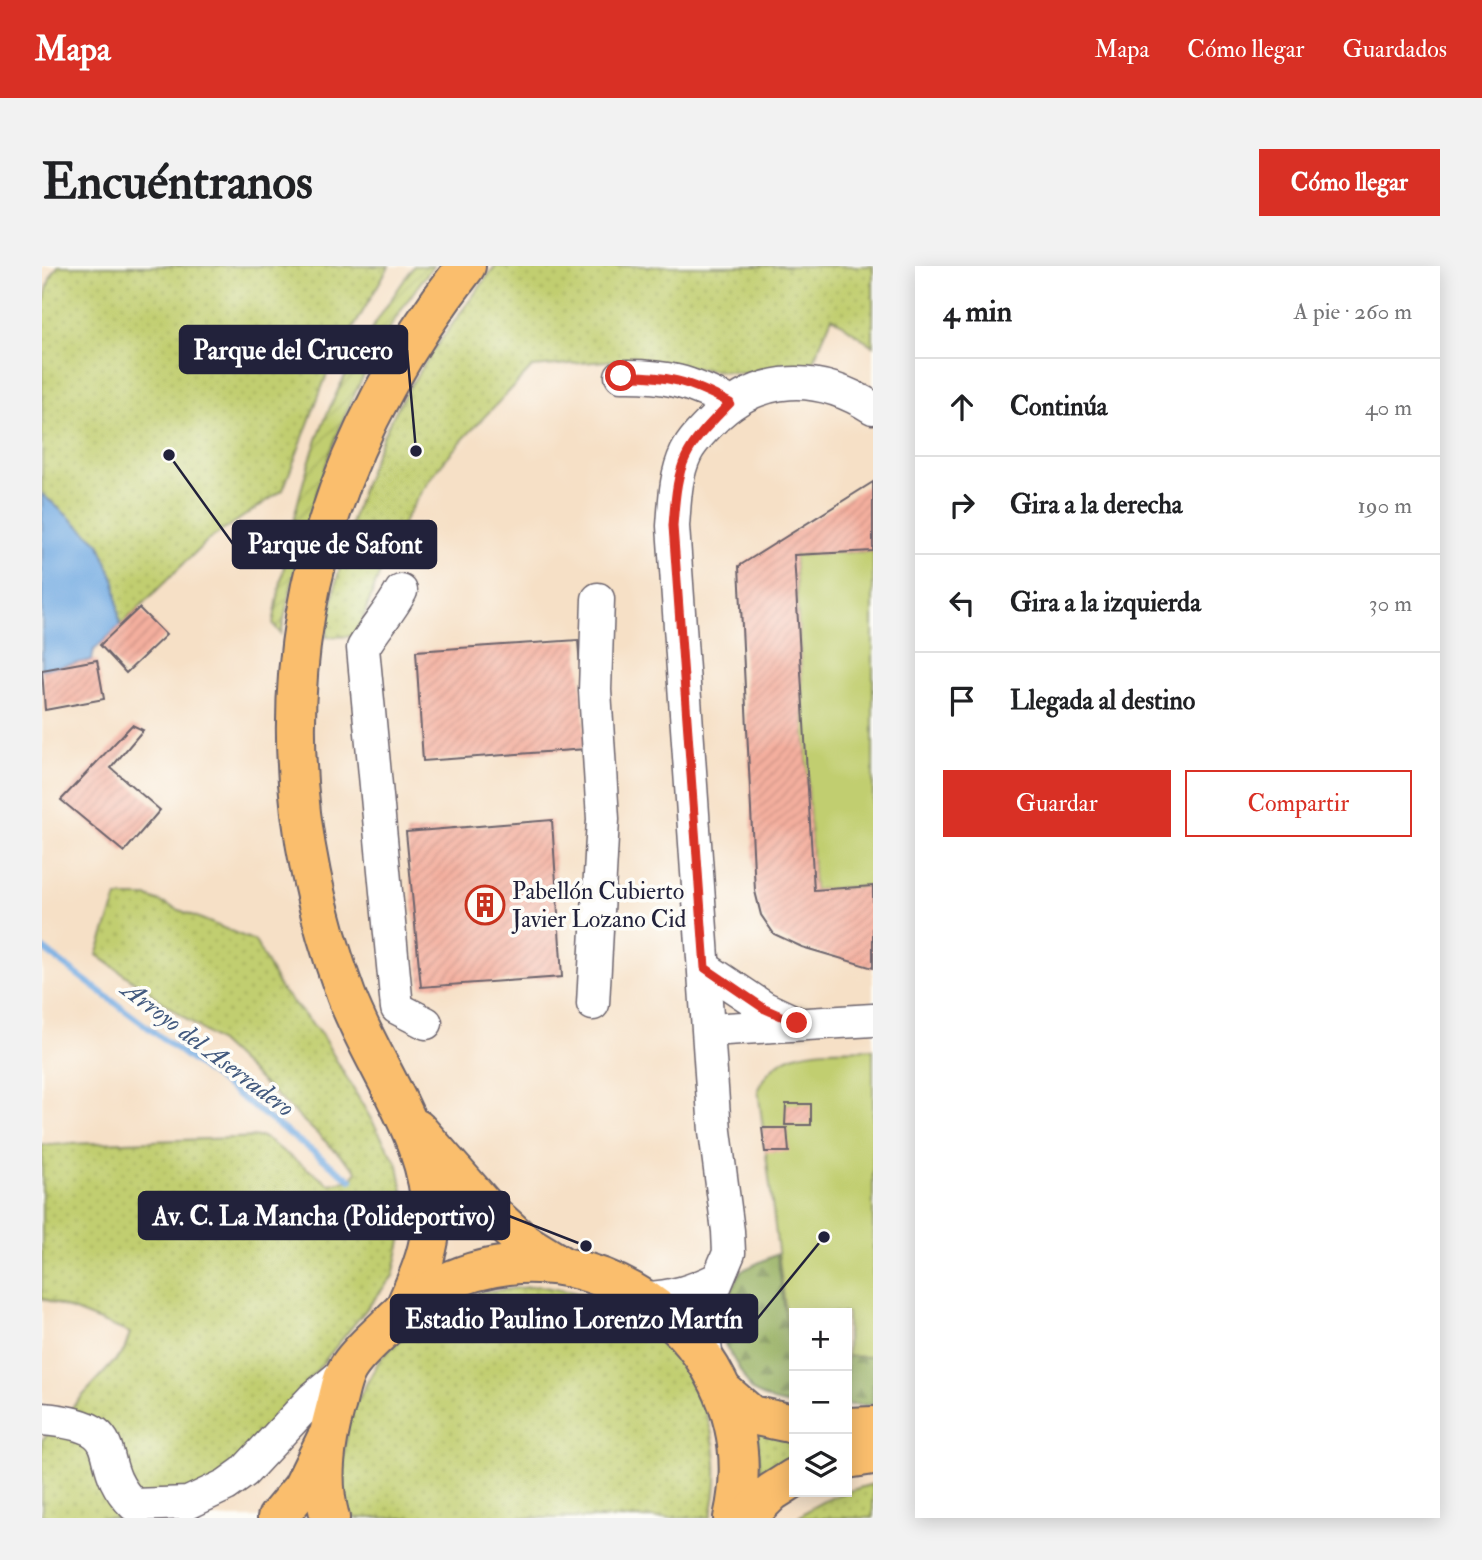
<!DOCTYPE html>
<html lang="es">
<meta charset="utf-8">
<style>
:root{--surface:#fff;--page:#f2f2f2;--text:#202124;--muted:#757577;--line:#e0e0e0;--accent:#d93025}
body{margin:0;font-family:"IM FELL Double Pica",serif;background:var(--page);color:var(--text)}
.controls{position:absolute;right:21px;bottom:21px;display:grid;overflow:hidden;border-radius:0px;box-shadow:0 4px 18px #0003}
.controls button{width:63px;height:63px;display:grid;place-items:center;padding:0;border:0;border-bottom:2px solid var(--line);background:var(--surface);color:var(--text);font:35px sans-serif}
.stop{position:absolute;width:21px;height:21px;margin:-16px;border:5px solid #d93025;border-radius:50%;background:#fff}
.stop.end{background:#d93025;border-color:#fff;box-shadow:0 2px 7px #0008}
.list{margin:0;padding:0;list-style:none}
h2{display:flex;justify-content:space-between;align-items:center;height:91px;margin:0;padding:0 28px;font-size:30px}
h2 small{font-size:23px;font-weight:400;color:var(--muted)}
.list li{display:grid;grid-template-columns:46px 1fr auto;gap:21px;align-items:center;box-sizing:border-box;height:98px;padding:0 28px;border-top:2px solid var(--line)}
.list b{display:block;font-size:26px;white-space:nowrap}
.list em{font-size:23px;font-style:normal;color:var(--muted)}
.actions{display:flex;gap:14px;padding:21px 28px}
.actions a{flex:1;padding:16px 0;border:2px solid var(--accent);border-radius:0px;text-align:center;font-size:24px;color:var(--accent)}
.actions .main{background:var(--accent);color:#fff}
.icon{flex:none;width:38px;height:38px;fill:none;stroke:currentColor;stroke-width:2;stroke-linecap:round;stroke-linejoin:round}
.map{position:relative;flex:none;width:831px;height:1252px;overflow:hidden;border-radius:0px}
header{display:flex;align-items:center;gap:42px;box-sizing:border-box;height:98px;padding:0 35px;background:var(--accent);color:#fff}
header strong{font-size:33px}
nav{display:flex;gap:38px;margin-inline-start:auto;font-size:24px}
.intro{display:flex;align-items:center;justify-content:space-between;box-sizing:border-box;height:168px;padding:0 42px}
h1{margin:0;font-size:49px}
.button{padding:18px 32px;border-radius:0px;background:var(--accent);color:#fff;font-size:24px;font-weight:700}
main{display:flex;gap:42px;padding:0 42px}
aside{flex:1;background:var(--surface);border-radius:0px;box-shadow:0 4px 18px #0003}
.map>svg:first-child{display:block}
.grass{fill:url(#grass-dots);stroke:#727855;stroke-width:2}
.forest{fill:url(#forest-firs);stroke:#5d6a4e;stroke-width:2}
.garden{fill:url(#garden-furrows);stroke:#727855;stroke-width:2}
.pitch{fill:#c1ce6f;stroke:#727855;stroke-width:2}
.water{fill:#73abe2;stroke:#4a668e;stroke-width:2}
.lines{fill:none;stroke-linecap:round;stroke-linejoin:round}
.stream{stroke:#73abe2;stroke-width:6}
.building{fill:url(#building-hatch)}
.minor-casing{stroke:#6c646c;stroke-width:35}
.major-casing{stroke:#6c646c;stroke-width:42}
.highway-casing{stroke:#6c646c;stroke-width:42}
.minor{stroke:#fff;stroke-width:32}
.major{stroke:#fabe6d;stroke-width:38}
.highway{stroke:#fabe6d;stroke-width:38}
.route{stroke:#d93025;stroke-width:9}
.labels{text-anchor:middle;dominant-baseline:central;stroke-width:7;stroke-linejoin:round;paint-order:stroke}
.poi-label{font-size:24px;fill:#22223b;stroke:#fdfcf7;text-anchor:start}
.water-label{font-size:26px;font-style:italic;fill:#42597e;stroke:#fdfcf7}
.leader{fill:none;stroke:#22223b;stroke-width:2.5}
.callout-dot{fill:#22223b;stroke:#fdfcf7;stroke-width:2.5}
.callout{fill:#22223b;stroke:#22223b;stroke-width:2.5}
.callout-label{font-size:26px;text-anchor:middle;font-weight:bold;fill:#fff}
</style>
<header>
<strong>Mapa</strong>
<nav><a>Mapa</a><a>Cómo llegar</a><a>Guardados</a></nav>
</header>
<div class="intro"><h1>Encuéntranos</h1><a class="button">Cómo llegar</a></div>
<main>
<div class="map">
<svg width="831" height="1252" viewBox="0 0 831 1252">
<defs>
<pattern id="grass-dots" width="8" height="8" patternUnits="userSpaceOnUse" patternTransform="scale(1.75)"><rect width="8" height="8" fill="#c1ce6f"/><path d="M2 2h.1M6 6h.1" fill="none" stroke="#a6b161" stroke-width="1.8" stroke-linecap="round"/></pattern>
<pattern id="forest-firs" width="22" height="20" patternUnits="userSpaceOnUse" patternTransform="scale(1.75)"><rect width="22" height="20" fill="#98b162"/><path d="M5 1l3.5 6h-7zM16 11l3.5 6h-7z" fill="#7c9052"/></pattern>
<pattern id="garden-furrows" width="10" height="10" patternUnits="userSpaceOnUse" patternTransform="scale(1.75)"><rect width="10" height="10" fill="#c1ce6f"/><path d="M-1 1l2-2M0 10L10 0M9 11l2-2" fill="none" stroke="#a6b161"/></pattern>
<pattern id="building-hatch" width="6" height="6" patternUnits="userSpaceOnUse" patternTransform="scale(1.75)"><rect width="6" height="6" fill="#f4af9e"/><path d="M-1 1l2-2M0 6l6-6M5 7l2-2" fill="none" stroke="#d19689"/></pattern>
</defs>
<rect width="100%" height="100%" fill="#fdfcf7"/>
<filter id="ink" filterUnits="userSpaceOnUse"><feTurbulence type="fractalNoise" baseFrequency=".0143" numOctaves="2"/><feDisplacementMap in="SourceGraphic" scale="14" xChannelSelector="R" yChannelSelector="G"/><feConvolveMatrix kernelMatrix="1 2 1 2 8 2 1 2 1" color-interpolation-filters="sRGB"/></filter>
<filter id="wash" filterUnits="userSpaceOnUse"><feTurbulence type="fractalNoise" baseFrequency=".00686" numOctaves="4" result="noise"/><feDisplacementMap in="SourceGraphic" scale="28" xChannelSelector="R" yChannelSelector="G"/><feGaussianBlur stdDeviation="1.57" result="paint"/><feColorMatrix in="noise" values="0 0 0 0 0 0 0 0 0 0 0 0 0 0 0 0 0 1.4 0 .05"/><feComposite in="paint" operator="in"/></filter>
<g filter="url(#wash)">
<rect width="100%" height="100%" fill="#f6e0c6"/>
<g class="grass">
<polygon points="16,0 347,0 285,108 241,224 165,275 78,360 73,316 57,277 0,228 0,42 8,13"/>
<path d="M453,0H831V80L790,51L767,105L706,108L577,94L490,101C460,134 426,165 398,200C358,250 335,310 315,370L284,371C295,303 313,234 341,170C369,109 414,54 453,0Z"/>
<polygon points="75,631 106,631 213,675 238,722 279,768 356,899 365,948 351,1010 210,1185 134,1252 0,1252 0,1174 82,1085 88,1067 0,1032 0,879 221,871 287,918 309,914 315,905 177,776 55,689"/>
<path d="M498,1020C517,1024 538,1026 556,1033C566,1036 575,1044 584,1049C652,1090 690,1174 668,1252H306L298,1210L308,1148L338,1093L382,1051L438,1026Z"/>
<polygon points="715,1166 752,1170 752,1193 719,1212"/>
<path d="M831,1218V1252H756C776,1234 805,1225 831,1218Z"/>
</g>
<g class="forest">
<polygon points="735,988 748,1081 752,1085 752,1140 731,1135 710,1125 682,1077 677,1050 699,1005"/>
<polygon points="805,1090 831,1091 831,1139 805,1139"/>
</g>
<path class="garden" d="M372,0H391C305,108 266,235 239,368L231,358C245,283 258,206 290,137C312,88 341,44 372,0Z"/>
<g class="pitch">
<polygon points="831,285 831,620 772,624 752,289"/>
<path d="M831,783V1091L805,1090V1047H752V1085L748,1082L716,823C737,776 787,785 831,783Z"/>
</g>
<polygon class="water" points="0,228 57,277 73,316 78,360 52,384 50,394 0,404"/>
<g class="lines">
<polyline class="stream" points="0,682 309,914"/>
</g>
<g id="blocks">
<g class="building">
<polygon points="831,216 831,285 752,289 772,624 831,620 831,702 760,681 732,668 719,649 713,625 697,300"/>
<polygon points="97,342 124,369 84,407 58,379"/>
<polygon points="536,374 544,483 381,495 374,385"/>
<polygon points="55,394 62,433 3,444 0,404"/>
<polygon points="90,459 101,464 69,502 118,544 82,586 19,534"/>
<polygon points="510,554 520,711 379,721 364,566"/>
<polygon points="744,838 769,838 769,859 743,859"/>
<polygon points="720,862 745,862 747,886 723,886"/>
</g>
</g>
</g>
<g filter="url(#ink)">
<use href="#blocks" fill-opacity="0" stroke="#6c646c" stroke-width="2"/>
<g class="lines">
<defs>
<g id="minor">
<path d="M579,110C625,109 647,116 689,137"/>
<path d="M359,325C349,345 333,361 321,382L355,742L384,757"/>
<polyline points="663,702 723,742 755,757"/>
<polyline points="551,738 561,553 553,424 556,333"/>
<polyline points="667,764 831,754"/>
<path d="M603,1032C631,1031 650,1025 675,1013"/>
<path d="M665,1095L662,1070L664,1042L687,987L686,965L673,865L631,260C633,235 633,210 644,187C650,175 661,164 671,154C718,107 776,107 831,142"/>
<path d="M0,1153C95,1161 45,1193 92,1239L146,1237L184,1219L202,1206L271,1132L305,1104"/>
</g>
<g id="major">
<polyline points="375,863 447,945 481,976 520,1000"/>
<path d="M363,1041C373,1018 385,993 388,967C398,883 332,804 304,729C207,467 253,219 424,0"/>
<polyline points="681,1125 709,1149 752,1158"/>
<polyline points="805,1161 831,1160"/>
<polyline points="805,1193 831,1189"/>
<path d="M288,1252C278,1215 283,1179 293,1143C297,1130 299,1113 306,1102C315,1087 332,1073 345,1060C488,911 737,1052 691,1252"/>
<polyline points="704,1252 730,1226 752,1212"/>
</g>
<polyline id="highway" points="235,1252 260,1222 284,1173"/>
</defs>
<use href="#minor" class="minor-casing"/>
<use href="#major" class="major-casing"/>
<use href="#highway" class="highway-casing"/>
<use href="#minor" class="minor"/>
<use href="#major" class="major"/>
<use href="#highway" class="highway"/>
</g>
</g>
<g class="lines" filter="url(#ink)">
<path class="route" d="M579,110C625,109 647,115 688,137C641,185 636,192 631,260L663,702L723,743L755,757"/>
</g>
<defs>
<symbol id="building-ring" viewBox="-11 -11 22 22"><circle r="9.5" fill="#fdfcf7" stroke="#c8321e" stroke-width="1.5"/><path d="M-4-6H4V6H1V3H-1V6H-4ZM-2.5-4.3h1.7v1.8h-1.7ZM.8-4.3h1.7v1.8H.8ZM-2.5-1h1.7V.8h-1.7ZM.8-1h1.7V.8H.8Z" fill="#c8321e"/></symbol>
</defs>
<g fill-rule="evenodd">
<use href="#building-ring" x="421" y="617" width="44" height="44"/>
</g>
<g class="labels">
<g class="poi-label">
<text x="470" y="625">Pabellón Cubierto<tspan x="470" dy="28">Javier Lozano Cid</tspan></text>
</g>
<g class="water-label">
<text transform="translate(166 783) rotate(37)">Arroyo del Aserradero</text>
</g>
</g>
<path class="leader" d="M374 185L365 84M127 189L191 278M544 980L467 950M782 971L715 1053"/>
<g class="callout-dot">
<circle cx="374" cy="185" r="7"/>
<circle cx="127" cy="189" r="7"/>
<circle cx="544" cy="980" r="7"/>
<circle cx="782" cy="971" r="7"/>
</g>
<g class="callout">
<rect x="138" y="60" width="227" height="47" rx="7"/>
<rect x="191" y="255" width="203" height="47" rx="7"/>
<rect x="97" y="926" width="370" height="47" rx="7"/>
<rect x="349" y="1029" width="366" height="47" rx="7"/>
</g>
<g class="callout-label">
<text x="251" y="93">Parque del Crucero</text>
<text x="293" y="287">Parque de Safont</text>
<text x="282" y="959">Av. C. La Mancha (Polideportivo)</text>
<text x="532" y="1062">Estadio Paulino Lorenzo Martín</text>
</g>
</svg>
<div class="controls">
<button>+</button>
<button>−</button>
<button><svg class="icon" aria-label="layers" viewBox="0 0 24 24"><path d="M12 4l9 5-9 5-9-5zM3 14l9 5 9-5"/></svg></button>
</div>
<div class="stop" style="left:579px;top:110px"></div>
<div class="stop end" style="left:755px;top:757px"></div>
</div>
<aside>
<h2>4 min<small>A pie · 260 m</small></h2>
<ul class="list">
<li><svg class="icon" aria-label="ahead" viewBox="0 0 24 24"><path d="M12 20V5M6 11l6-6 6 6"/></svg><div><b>Continúa</b></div><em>40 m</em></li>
<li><svg class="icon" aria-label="right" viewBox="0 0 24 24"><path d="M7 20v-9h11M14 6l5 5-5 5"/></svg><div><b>Gira a la derecha</b></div><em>190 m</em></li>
<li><svg class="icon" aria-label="left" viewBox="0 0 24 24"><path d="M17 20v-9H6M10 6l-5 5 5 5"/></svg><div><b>Gira a la izquierda</b></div><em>30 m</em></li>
<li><svg class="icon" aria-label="arrive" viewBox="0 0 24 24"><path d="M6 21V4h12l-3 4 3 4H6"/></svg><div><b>Llegada al destino</b></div></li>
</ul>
<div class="actions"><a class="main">Guardar</a><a>Compartir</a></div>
</aside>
</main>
